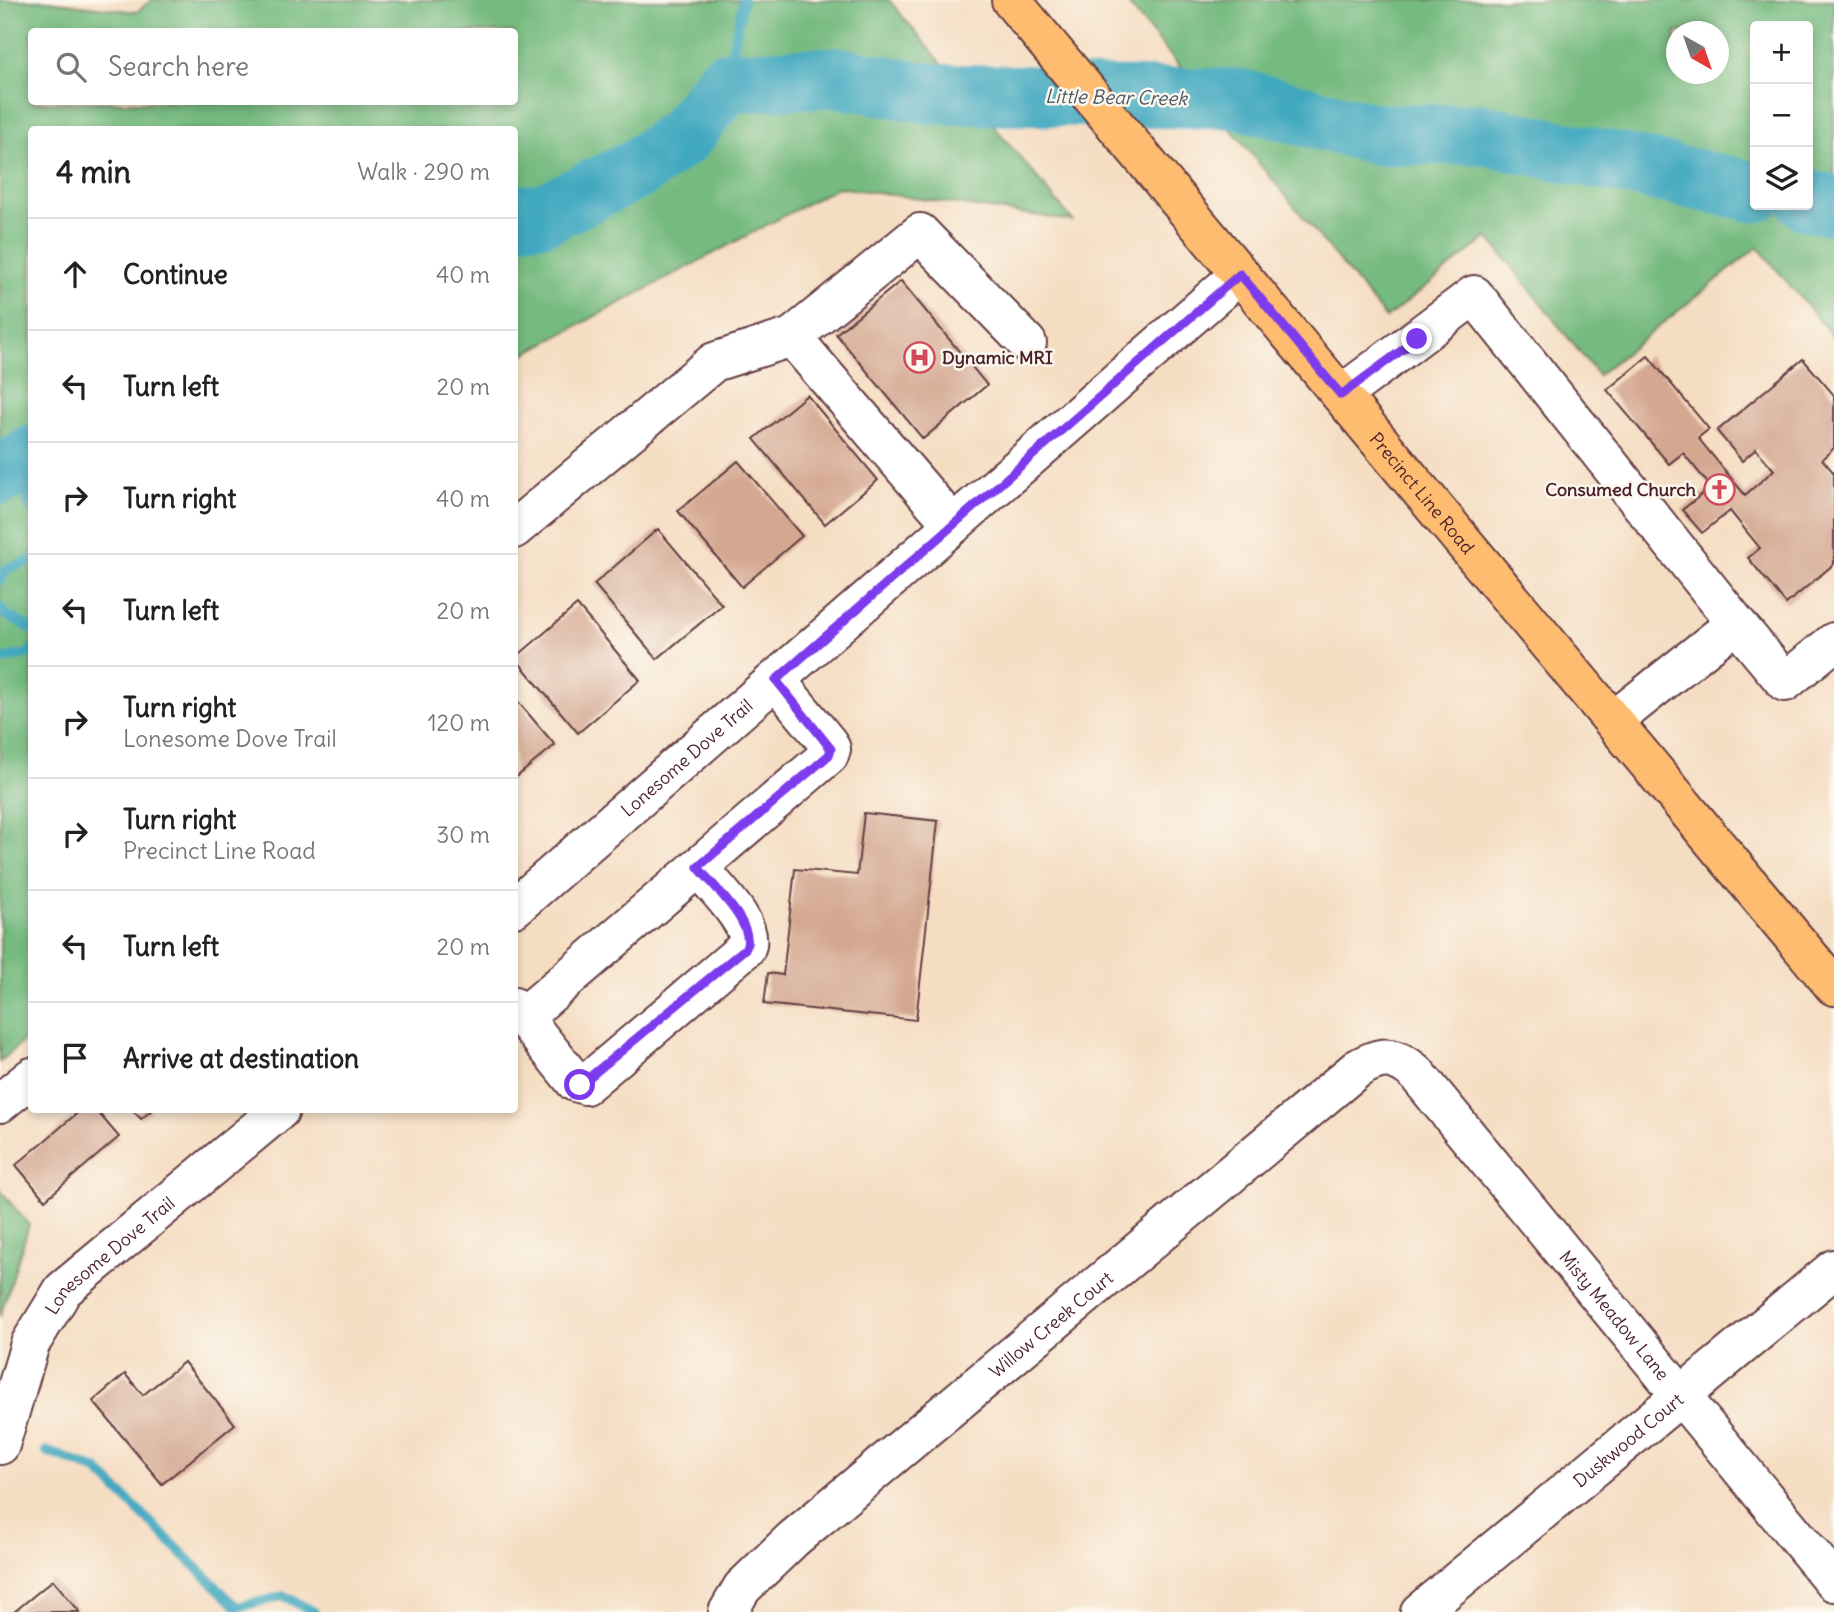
<!DOCTYPE html>
<meta charset="utf-8">
<style>
:root{--surface:#fff;--page:#f6f6f6;--text:#222;--muted:#767676;--line:#e0e0e0}
body{margin:0;font-family:Delius,sans-serif;background:var(--page);color:var(--text)}
.controls{position:absolute;right:21px;top:21px;display:grid;overflow:hidden;border-radius:7px;box-shadow:0 4px 10px #0003}
.controls button{width:63px;height:63px;display:grid;place-items:center;padding:0;border:0;border-bottom:2px solid var(--line);background:var(--surface);color:var(--text);font:35px sans-serif}
.compass{position:absolute;left:1666px;top:21px;width:63px;height:63px;border-radius:50%;background:var(--surface);box-shadow:0 4px 10px #0003;rotate:140deg}
.stop{position:absolute;width:21px;height:21px;margin:-16px;border:5px solid #7c3aed;border-radius:50%;background:#fff}
.stop.end{background:#7c3aed;border-color:#fff;box-shadow:0 2px 7px #0008}
.list{margin:0;padding:0;list-style:none}
h2{display:flex;justify-content:space-between;align-items:center;height:91px;margin:0;padding:0 28px;font-size:30px}
h2 small{font-size:23px;font-weight:400;color:var(--muted)}
.list li{display:grid;grid-template-columns:46px 1fr auto;gap:21px;align-items:center;box-sizing:border-box;height:112px;padding:0 28px;border-top:2px solid var(--line)}
.list b{display:block;font-size:26px;white-space:nowrap}
.list p{margin:0;font-size:23px;white-space:nowrap;color:var(--muted)}
.list em{font-size:23px;font-style:normal;color:var(--muted)}
.icon{flex:none;width:38px;height:38px;fill:none;stroke:currentColor;stroke-width:2;stroke-linecap:round;stroke-linejoin:round}
.map{position:relative;flex:none;width:1834px;height:1612px;overflow:hidden}
.search{position:absolute;background:var(--surface);box-shadow:0 4px 10px #0003;left:28px;top:28px;width:490px;height:77px;display:flex;align-items:center;gap:18px;box-sizing:border-box;padding:0 24px;border-radius:7px;color:var(--muted);font-size:26px}
.panel{position:absolute;background:var(--surface);box-shadow:0 4px 10px #0003;left:28px;top:126px;width:490px;height:987px;border-radius:7px}
.map>svg:first-child{display:block}
.forest{fill:#74ba7f;stroke:#5f6c55;stroke-width:2;fill-rule:evenodd}
.lines{fill:none;stroke-linecap:round;stroke-linejoin:round}
.stream{stroke:#40a8c0;stroke-width:10}
.river{stroke:#40a8c0;stroke-width:61}
.building{fill:#d4a791}
.minor-casing{stroke:#643c42;stroke-width:42}
.major-casing{stroke:#643c42;stroke-width:42}
.minor{stroke:#fff;stroke-width:38}
.major{stroke:#fdbc70;stroke-width:38}
.route{stroke:#7c3aed;stroke-width:9}
.labels{text-anchor:middle;dominant-baseline:central;stroke-width:5;stroke-linejoin:round;paint-order:stroke}
.poi-label{font-size:18px;font-weight:bold;fill:#4a1f2b;stroke:#fbf7ec;text-anchor:start}
.street-label{font-size:18px;fill:#4a1f2b;stroke:#fbf7ec}
.water-label{font-size:19px;font-style:italic;fill:#465667;stroke:#fbf7ec}
</style>
<div class="map">
<svg width="1834" height="1612" viewBox="0 0 1834 1612">
<rect width="100%" height="100%" fill="#fbf7ec"/>
<filter id="ink" filterUnits="userSpaceOnUse"><feTurbulence type="fractalNoise" baseFrequency=".0143" numOctaves="2"/><feDisplacementMap in="SourceGraphic" scale="14" xChannelSelector="R" yChannelSelector="G"/><feConvolveMatrix kernelMatrix="1 2 1 2 8 2 1 2 1" color-interpolation-filters="sRGB"/></filter>
<filter id="wash" filterUnits="userSpaceOnUse"><feTurbulence type="fractalNoise" baseFrequency=".00686" numOctaves="4" result="noise"/><feDisplacementMap in="SourceGraphic" scale="28" xChannelSelector="R" yChannelSelector="G"/><feGaussianBlur stdDeviation="1.57" result="paint"/><feColorMatrix in="noise" values="0 0 0 0 0 0 0 0 0 0 0 0 0 0 0 0 0 1.4 0 .05"/><feComposite in="paint" operator="in"/></filter>
<g filter="url(#wash)">
<rect width="100%" height="100%" fill="#f5ddc2"/>
<g class="forest">
<path d="M0,0H40L137,12L151,0H889L1073,221L838,187L515,359L514,130H32V1033L0,1062ZM32,32H514V102H32Z"/>
<path d="M1125,0H1834V338L1758,247L1598,375L1488,237L1386,318ZM1755,26H1808V205H1755ZM1676,32H1718V74H1676Z"/>
<polygon points="0,1190 29,1225 0,1317"/>
</g>
<g class="lines">
<g class="stream">
<polyline points="726,82 743,0"/>
<polyline points="12,468 32,509"/>
<polyline points="0,580 6,569 32,560"/>
<polyline points="0,606 4,614 32,629"/>
<polyline points="0,660 30,653 32,649"/>
<polyline points="46,1451 97,1470 237,1607 284,1596 314,1612"/>
</g>
<g class="river">
<polyline points="1808,201 1834,205"/>
<polyline points="514,215 542,215 637,169 683,136 726,82 835,77 932,94 1239,99 1380,135 1481,134 1755,192"/>
<polyline points="0,475 32,456"/>
</g>
</g>
<g id="blocks">
<g class="building">
<polygon points="901,281 987,385 923,439 836,334"/>
<polygon points="1648,356 1709,429 1698,438 1745,495 1774,470 1756,449 1742,461 1717,431 1803,359 1834,395 1834,448 1822,459 1834,473 1834,564 1786,604 1748,558 1760,548 1730,511 1702,533 1682,510 1711,487 1683,453 1669,464 1607,390"/>
<polygon points="807,395 878,480 825,524 754,439"/>
<polygon points="738,461 802,536 742,587 678,511"/>
<polygon points="658,529 722,605 657,659 594,584"/>
<polygon points="577,605 640,680 578,733 515,658"/>
<polygon points="514,697 555,745 514,779"/>
<polygon points="864,813 938,821 916,1020 764,1004 768,973 783,975 795,869 857,875"/>
<polygon points="81,1110 96,1110 119,1137 45,1200 16,1165"/>
<polygon points="132,1110 152,1110 141,1119"/>
<polygon points="184,1362 235,1424 162,1484 93,1401 125,1374 143,1395"/>
<polygon points="53,1580 80,1612 14,1612"/>
</g>
</g>
</g>
<g filter="url(#ink)">
<use href="#blocks" fill-opacity="0" stroke="#643c42" stroke-width="2"/>
<g class="lines">
<defs>
<g id="minor">
<polyline points="1341,395 1474,295 1736,623"/>
<polyline points="953,525 792,337 920,233 1027,343"/>
<polyline points="514,529 714,362 792,337"/>
<polyline points="1613,721 1736,623 1785,682 1834,642"/>
<path id="s1" d="M514,908L1240,274"/>
<polyline points="514,1007 523,1017 829,755 831,749 828,743 776,680"/>
<path d="M523,1017L575,1082L585,1085L746,948C756,925 713,886 698,867"/>
<polyline points="0,1103 32,1077"/>
<path id="s2" d="M0,1445L30,1344L63,1290L280,1110"/>
<path id="s3" d="M728,1612L742,1588L793,1539L1357,1069C1381,1055 1394,1054 1416,1073L1834,1582"/>
<path id="s4" d="M1420,1612L1834,1269"/>
</g>
<g id="major">
<path id="s5" d="M1011,0L1834,986"/>
</g>
</defs>
<use href="#minor" class="minor-casing"/>
<use href="#major" class="major-casing"/>
<use href="#minor" class="minor"/>
<use href="#major" class="major"/>
</g>
</g>
<g class="lines" filter="url(#ink)">
<path class="route" d="M580,1085L746,948C756,925 713,886 698,867L829,755L831,749L776,680L1240,274L1341,395L1417,339"/>
</g>
<defs>
<symbol id="hospital-ring" viewBox="-11 -11 22 22"><circle r="9.5" fill="#fbf7ec" stroke="#d1495b" stroke-width="1.5"/><path d="M-5-5h3v3.5h4V-5h3V5h-3V1.5h-4V5h-3Z" fill="#d1495b"/></symbol>
<symbol id="church-ring" viewBox="-11 -11 22 22"><circle r="9.5" fill="#fbf7ec" stroke="#d1495b" stroke-width="1.5"/><path d="M-1.2-6h2.4v3.5h3.3v2.4h-3.3V6h-2.4V-.1h-3.3v-2.4h3.3Z" fill="#d1495b"/></symbol>
</defs>
<g fill-rule="evenodd">
<use href="#hospital-ring" x="902" y="340" width="35" height="35"/>
<use href="#church-ring" x="1702" y="472" width="35" height="35"/>
</g>
<g class="labels">
<g class="poi-label">
<text x="942" y="357">Dynamic MRI</text>
<text x="1696" y="489" text-anchor="end">Consumed Church</text>
</g>
<g class="street-label">
<text stroke="none"><textPath href="#s5" startOffset="642">Precinct Line Road</textPath></text>
<text stroke="none"><textPath href="#s1" startOffset="229">Lonesome Dove Trail</textPath></text>
<text stroke="none"><textPath href="#s2" startOffset="226">Lonesome Dove Trail</textPath></text>
<text stroke="none"><textPath href="#s3" startOffset="1211">Misty Meadow Lane</textPath></text>
<text stroke="none"><textPath href="#s3" startOffset="434">Willow Creek Court</textPath></text>
<text stroke="none"><textPath href="#s4" startOffset="270">Duskwood Court</textPath></text>
</g>
<g class="water-label">
<text transform="translate(1116 97) rotate(1)">Little Bear Creek</text>
</g>
</g>
</svg>
<div class="controls">
<button>+</button>
<button>−</button>
<button><svg class="icon" aria-label="layers" viewBox="0 0 24 24"><path d="M12 4l9 5-9 5-9-5zM3 14l9 5 9-5"/></svg></button>
</div>
<svg class="compass" viewBox="-18 -18 36 36"><path d="M0-13l5 13h-10z" fill="#e53935"/><path d="M0 13l5-13h-10z" fill="#767676"/></svg>
<div class="stop" style="left:580px;top:1085px"></div>
<div class="stop end" style="left:1417px;top:339px"></div>
<div class="search"><svg class="icon" aria-label="search" viewBox="0 0 24 24"><circle cx="10" cy="10" r="6"/><path d="M15 15l6 6"/></svg>Search here</div>
<section class="panel">
<h2>4 min<small>Walk · 290 m</small></h2>
<ul class="list">
<li><svg class="icon" aria-label="ahead" viewBox="0 0 24 24"><path d="M12 20V5M6 11l6-6 6 6"/></svg><div><b>Continue</b></div><em>40 m</em></li>
<li><svg class="icon" aria-label="left" viewBox="0 0 24 24"><path d="M17 20v-9H6M10 6l-5 5 5 5"/></svg><div><b>Turn left</b></div><em>20 m</em></li>
<li><svg class="icon" aria-label="right" viewBox="0 0 24 24"><path d="M7 20v-9h11M14 6l5 5-5 5"/></svg><div><b>Turn right</b></div><em>40 m</em></li>
<li><svg class="icon" aria-label="left" viewBox="0 0 24 24"><path d="M17 20v-9H6M10 6l-5 5 5 5"/></svg><div><b>Turn left</b></div><em>20 m</em></li>
<li><svg class="icon" aria-label="right" viewBox="0 0 24 24"><path d="M7 20v-9h11M14 6l5 5-5 5"/></svg><div><b>Turn right</b><p>Lonesome Dove Trail</p></div><em>120 m</em></li>
<li><svg class="icon" aria-label="right" viewBox="0 0 24 24"><path d="M7 20v-9h11M14 6l5 5-5 5"/></svg><div><b>Turn right</b><p>Precinct Line Road</p></div><em>30 m</em></li>
<li><svg class="icon" aria-label="left" viewBox="0 0 24 24"><path d="M17 20v-9H6M10 6l-5 5 5 5"/></svg><div><b>Turn left</b></div><em>20 m</em></li>
<li><svg class="icon" aria-label="arrive" viewBox="0 0 24 24"><path d="M6 21V4h12l-3 4 3 4H6"/></svg><div><b>Arrive at destination</b></div></li>
</ul>
</section>
</div>
